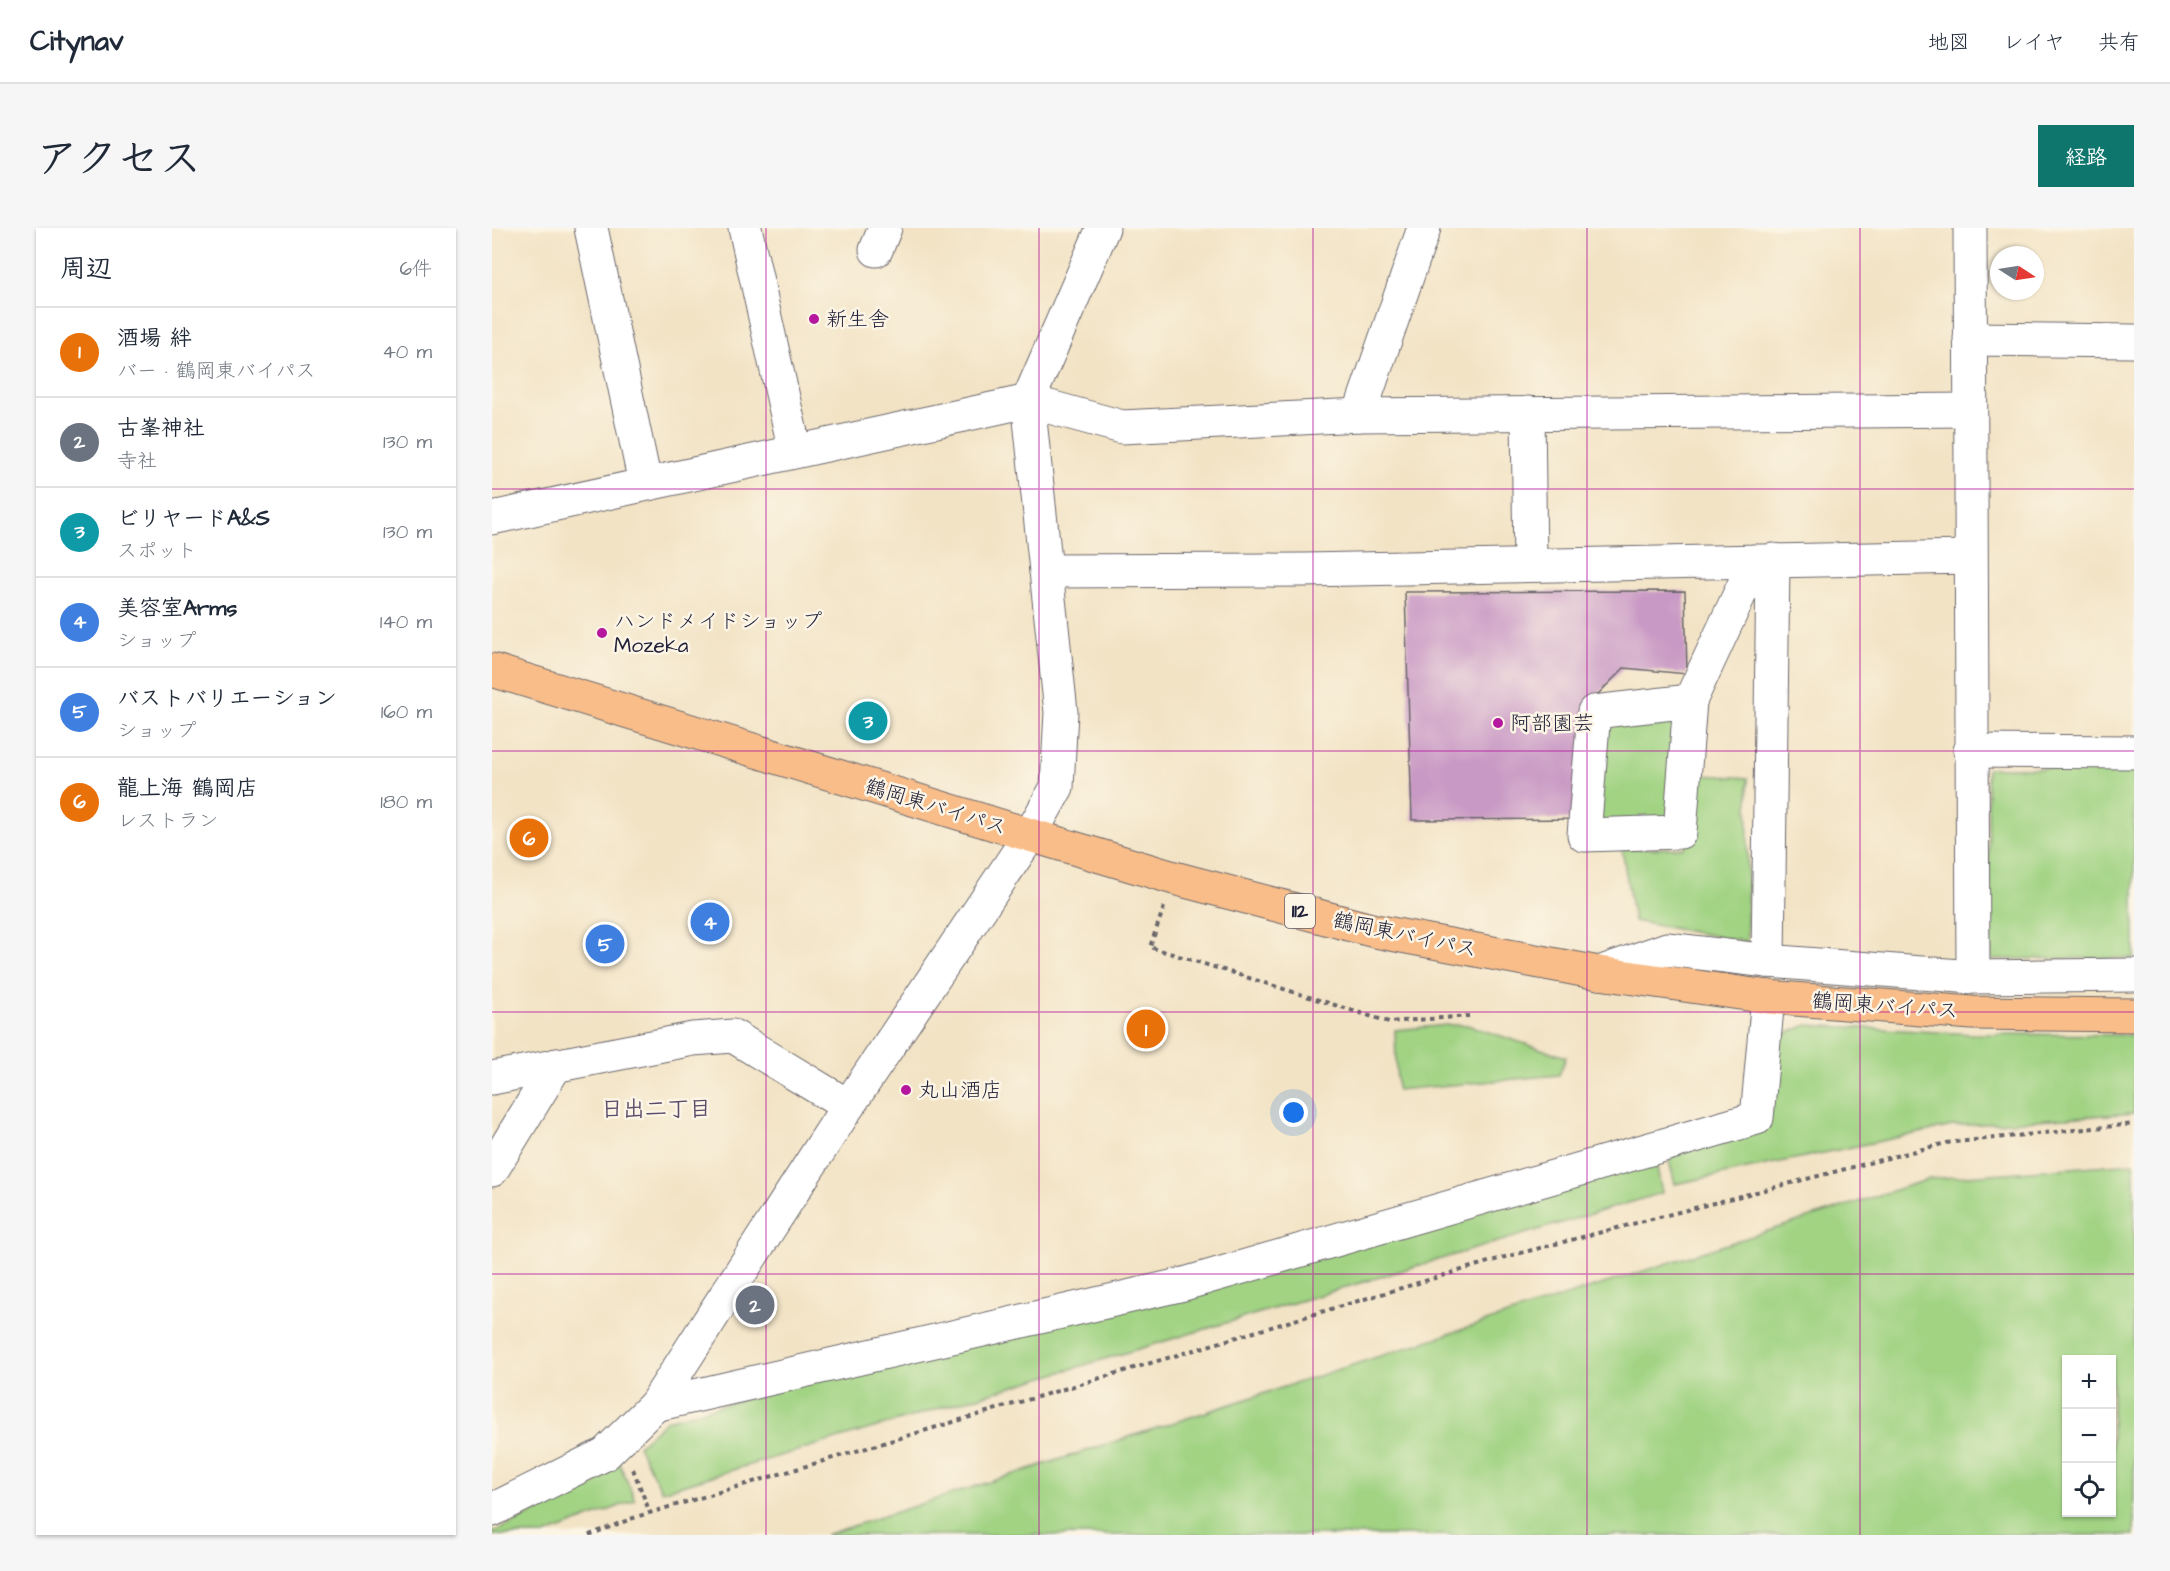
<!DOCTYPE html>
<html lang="ja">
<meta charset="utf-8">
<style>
:root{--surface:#fff;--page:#f6f6f7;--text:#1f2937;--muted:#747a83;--line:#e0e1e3;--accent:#0f766e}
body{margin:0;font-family:"Architects Daughter","Klee One",sans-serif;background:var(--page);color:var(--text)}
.controls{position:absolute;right:18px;bottom:18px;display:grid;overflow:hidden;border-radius:0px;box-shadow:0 2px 4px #0004}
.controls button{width:54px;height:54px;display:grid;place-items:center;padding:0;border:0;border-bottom:2px solid var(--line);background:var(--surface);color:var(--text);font:30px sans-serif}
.compass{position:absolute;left:1498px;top:18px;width:54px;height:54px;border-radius:50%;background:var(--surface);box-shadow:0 2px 4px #0004;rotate:102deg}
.you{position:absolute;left:802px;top:885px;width:21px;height:21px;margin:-15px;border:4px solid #fff;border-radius:50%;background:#1a73e8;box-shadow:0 0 0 9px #1a73e833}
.badge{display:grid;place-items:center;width:39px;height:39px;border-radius:50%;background:var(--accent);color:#fff;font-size:20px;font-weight:700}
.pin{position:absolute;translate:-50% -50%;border:3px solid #fff;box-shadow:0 2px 6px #0006}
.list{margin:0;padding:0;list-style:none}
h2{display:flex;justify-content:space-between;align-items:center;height:78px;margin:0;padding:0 24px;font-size:26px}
h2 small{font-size:20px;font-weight:400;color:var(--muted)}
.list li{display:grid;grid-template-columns:39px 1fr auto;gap:18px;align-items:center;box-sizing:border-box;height:90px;padding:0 24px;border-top:2px solid var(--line)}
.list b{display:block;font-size:22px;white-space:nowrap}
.list p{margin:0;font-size:20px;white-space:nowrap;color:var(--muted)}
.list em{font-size:20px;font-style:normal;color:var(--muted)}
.icon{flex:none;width:33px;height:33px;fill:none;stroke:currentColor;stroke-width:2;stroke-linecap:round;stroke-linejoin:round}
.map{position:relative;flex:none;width:1642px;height:1307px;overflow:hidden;border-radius:0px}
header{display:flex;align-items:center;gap:36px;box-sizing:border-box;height:84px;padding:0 30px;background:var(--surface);border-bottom:2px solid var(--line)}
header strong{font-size:28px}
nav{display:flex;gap:33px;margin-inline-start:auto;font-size:21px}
.intro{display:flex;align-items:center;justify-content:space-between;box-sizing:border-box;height:144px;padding:0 36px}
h1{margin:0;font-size:42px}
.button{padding:15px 27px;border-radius:0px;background:var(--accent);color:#fff;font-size:21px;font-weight:700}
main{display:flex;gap:36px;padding:0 36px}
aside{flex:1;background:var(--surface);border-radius:0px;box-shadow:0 2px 4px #0004}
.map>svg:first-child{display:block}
.green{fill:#a1d383;stroke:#627a5f;stroke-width:1.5;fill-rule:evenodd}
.building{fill:#c999c5}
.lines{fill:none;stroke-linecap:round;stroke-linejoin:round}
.minor-casing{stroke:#6b666b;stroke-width:35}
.highway-casing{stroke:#6b666b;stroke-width:35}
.path{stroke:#6b666b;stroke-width:4;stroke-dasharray:4.5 4.5;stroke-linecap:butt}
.minor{stroke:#fff;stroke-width:33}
.highway{stroke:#f8bd89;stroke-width:33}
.grid{fill:none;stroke:#b5179e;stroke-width:1.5;stroke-opacity:0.55}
.poi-dot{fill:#b5179e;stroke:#fcf5e5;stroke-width:2}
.labels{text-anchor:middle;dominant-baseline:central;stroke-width:5;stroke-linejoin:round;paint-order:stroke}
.shield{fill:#fcf5e5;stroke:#63616e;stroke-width:1.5}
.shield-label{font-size:20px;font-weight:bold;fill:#22223b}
.poi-label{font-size:21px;fill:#22223b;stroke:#fcf5e5;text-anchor:start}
.street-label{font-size:21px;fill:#22223b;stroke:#fcf5e5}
.neighbourhood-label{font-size:22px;font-weight:bold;fill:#5c4c6b;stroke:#fcf5e5}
</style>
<header>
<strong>Citynav</strong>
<nav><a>地図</a><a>レイヤ</a><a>共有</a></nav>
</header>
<div class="intro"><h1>アクセス</h1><a class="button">経路</a></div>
<main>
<aside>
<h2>周辺<small>6件</small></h2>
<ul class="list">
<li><span class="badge" style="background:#e8710a">1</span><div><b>酒場 絆</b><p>バー · 鶴岡東バイパス</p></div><em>40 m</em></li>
<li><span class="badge" style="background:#6b7280">2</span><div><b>古峯神社</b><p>寺社</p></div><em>130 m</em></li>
<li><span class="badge" style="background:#0f9aa8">3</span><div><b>ビリヤードA&amp;S</b><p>スポット</p></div><em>130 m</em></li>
<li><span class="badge" style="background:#3f7fe0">4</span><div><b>美容室Arms</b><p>ショップ</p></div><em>140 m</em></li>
<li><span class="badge" style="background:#3f7fe0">5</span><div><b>バストバリエーション</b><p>ショップ</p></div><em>160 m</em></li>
<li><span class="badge" style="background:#e8710a">6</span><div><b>龍上海 鶴岡店</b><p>レストラン</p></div><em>180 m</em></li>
</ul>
</aside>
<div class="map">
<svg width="1642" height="1307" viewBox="0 0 1642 1307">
<rect width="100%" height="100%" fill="#fcf5e5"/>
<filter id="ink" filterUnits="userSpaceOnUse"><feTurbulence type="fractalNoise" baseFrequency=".0167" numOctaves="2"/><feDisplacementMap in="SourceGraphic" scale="12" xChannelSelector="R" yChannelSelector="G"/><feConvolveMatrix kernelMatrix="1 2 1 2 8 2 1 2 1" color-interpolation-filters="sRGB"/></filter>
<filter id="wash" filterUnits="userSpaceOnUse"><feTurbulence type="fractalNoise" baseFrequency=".008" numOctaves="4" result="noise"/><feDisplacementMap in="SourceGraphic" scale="24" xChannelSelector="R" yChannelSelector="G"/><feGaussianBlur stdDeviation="1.35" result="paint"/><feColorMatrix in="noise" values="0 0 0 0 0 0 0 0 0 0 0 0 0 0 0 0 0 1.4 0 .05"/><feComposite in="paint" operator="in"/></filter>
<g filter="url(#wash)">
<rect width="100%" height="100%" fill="#f2e3c5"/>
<g class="green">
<polygon points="1188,488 1181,598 1101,599 1110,492"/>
<polygon points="1495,540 1642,540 1642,730 1499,731"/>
<polygon points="1209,547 1256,550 1255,714 1142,693 1130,621 1192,620"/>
<polygon points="955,797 975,797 1074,829 1067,847 905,862 903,802"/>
<polygon points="1315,797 1481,806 1642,807 1642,885 1461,898 1183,956 1176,929 1276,899 1288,808"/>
<polygon points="1162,925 1170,965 170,1263 146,1218 175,1192"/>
<path d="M1642,935V1307H333L1437,951ZM1574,1132H1620V1284H1574Z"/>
<polygon points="126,1232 143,1272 53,1307 0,1307 0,1305 103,1256"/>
</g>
<g id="blocks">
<polygon class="building" points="1193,363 1195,446 1132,440 1099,473 1089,591 920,592 913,364"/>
</g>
</g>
<g filter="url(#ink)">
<use href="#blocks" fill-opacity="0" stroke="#6b666b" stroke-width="1.5"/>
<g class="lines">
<defs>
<g id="minor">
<polyline points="99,0 153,255"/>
<polyline points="253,0 303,223"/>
<polyline points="1478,0 1481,749"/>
<polyline points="384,22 393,0"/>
<polyline points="1478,111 1642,113"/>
<polyline points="1036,185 1038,337"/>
<polyline points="867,187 932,0"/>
<polyline points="0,290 536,173 630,199 867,187 1478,182"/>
<polyline points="554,343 812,342 1478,329"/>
<polyline points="1198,473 1188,604 1092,607 1102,484 1198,473 1263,333"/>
<polyline points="1478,523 1642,524"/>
<polyline points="1276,733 1281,332"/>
<polyline points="1107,745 1175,721 1276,733 1481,749 1642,747"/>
<polyline points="0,850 201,811 241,808 356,878"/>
<polyline points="0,942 64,837"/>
<polyline points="163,1177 692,1056 1265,890 1276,769"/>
<polyline points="0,1282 113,1226 163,1177 356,878 538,607 565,559 569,484 536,173 611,0"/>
</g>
<polyline id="highway" points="0,442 538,607 682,650 883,703 1107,745 1276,769 1480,785 1642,787"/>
</defs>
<use href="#minor" class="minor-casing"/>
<use href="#highway" class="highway-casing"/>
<g class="path">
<polyline points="672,679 658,719 897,794 977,788"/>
<polyline points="141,1241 158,1285"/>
<polyline points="97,1307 144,1289 1013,1029 1454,915 1642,896"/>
</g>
<use href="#minor" class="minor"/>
<use href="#highway" class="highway"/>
</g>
</g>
<path class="grid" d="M274,0V1307M547,0V1307M821,0V1307M1095,0V1307M1368,0V1307M0,261H1642M0,523H1642M0,784H1642M0,1046H1642"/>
<g class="poi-dot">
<circle cx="322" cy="91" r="6"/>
<circle cx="110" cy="405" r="6"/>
<circle cx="1006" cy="495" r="6"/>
<circle cx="414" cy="862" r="6"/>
</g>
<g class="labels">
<rect class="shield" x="793" y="666" width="30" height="34" rx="4.5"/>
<g class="shield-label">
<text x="808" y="683">112</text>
</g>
<g class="poi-label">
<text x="334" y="91">新生舎</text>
<text x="122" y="393">ハンドメイドショップ<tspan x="122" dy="24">Mozeka</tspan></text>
<text x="1018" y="495">阿部園芸</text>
<text x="426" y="862">丸山酒店</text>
</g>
<g class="street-label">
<text transform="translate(444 579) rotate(17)">鶴岡東バイパス</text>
<text transform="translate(913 707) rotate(12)">鶴岡東バイパス</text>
<text transform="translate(1393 778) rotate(4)">鶴岡東バイパス</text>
</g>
<g class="neighbourhood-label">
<text x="164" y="881">日出二丁目</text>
</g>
</g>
</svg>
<div class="controls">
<button>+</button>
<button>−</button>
<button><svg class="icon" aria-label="locate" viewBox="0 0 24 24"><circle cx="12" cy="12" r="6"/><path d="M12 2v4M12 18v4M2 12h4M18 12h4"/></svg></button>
</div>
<svg class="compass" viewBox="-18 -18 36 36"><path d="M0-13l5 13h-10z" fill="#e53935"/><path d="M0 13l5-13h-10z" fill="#747a83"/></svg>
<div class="you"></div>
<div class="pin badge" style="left:654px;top:801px;background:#e8710a">1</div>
<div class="pin badge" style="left:263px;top:1077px;background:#6b7280">2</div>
<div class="pin badge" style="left:376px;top:493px;background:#0f9aa8">3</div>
<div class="pin badge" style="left:218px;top:694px;background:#3f7fe0">4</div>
<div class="pin badge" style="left:113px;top:716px;background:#3f7fe0">5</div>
<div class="pin badge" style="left:37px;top:610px;background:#e8710a">6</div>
</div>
</main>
